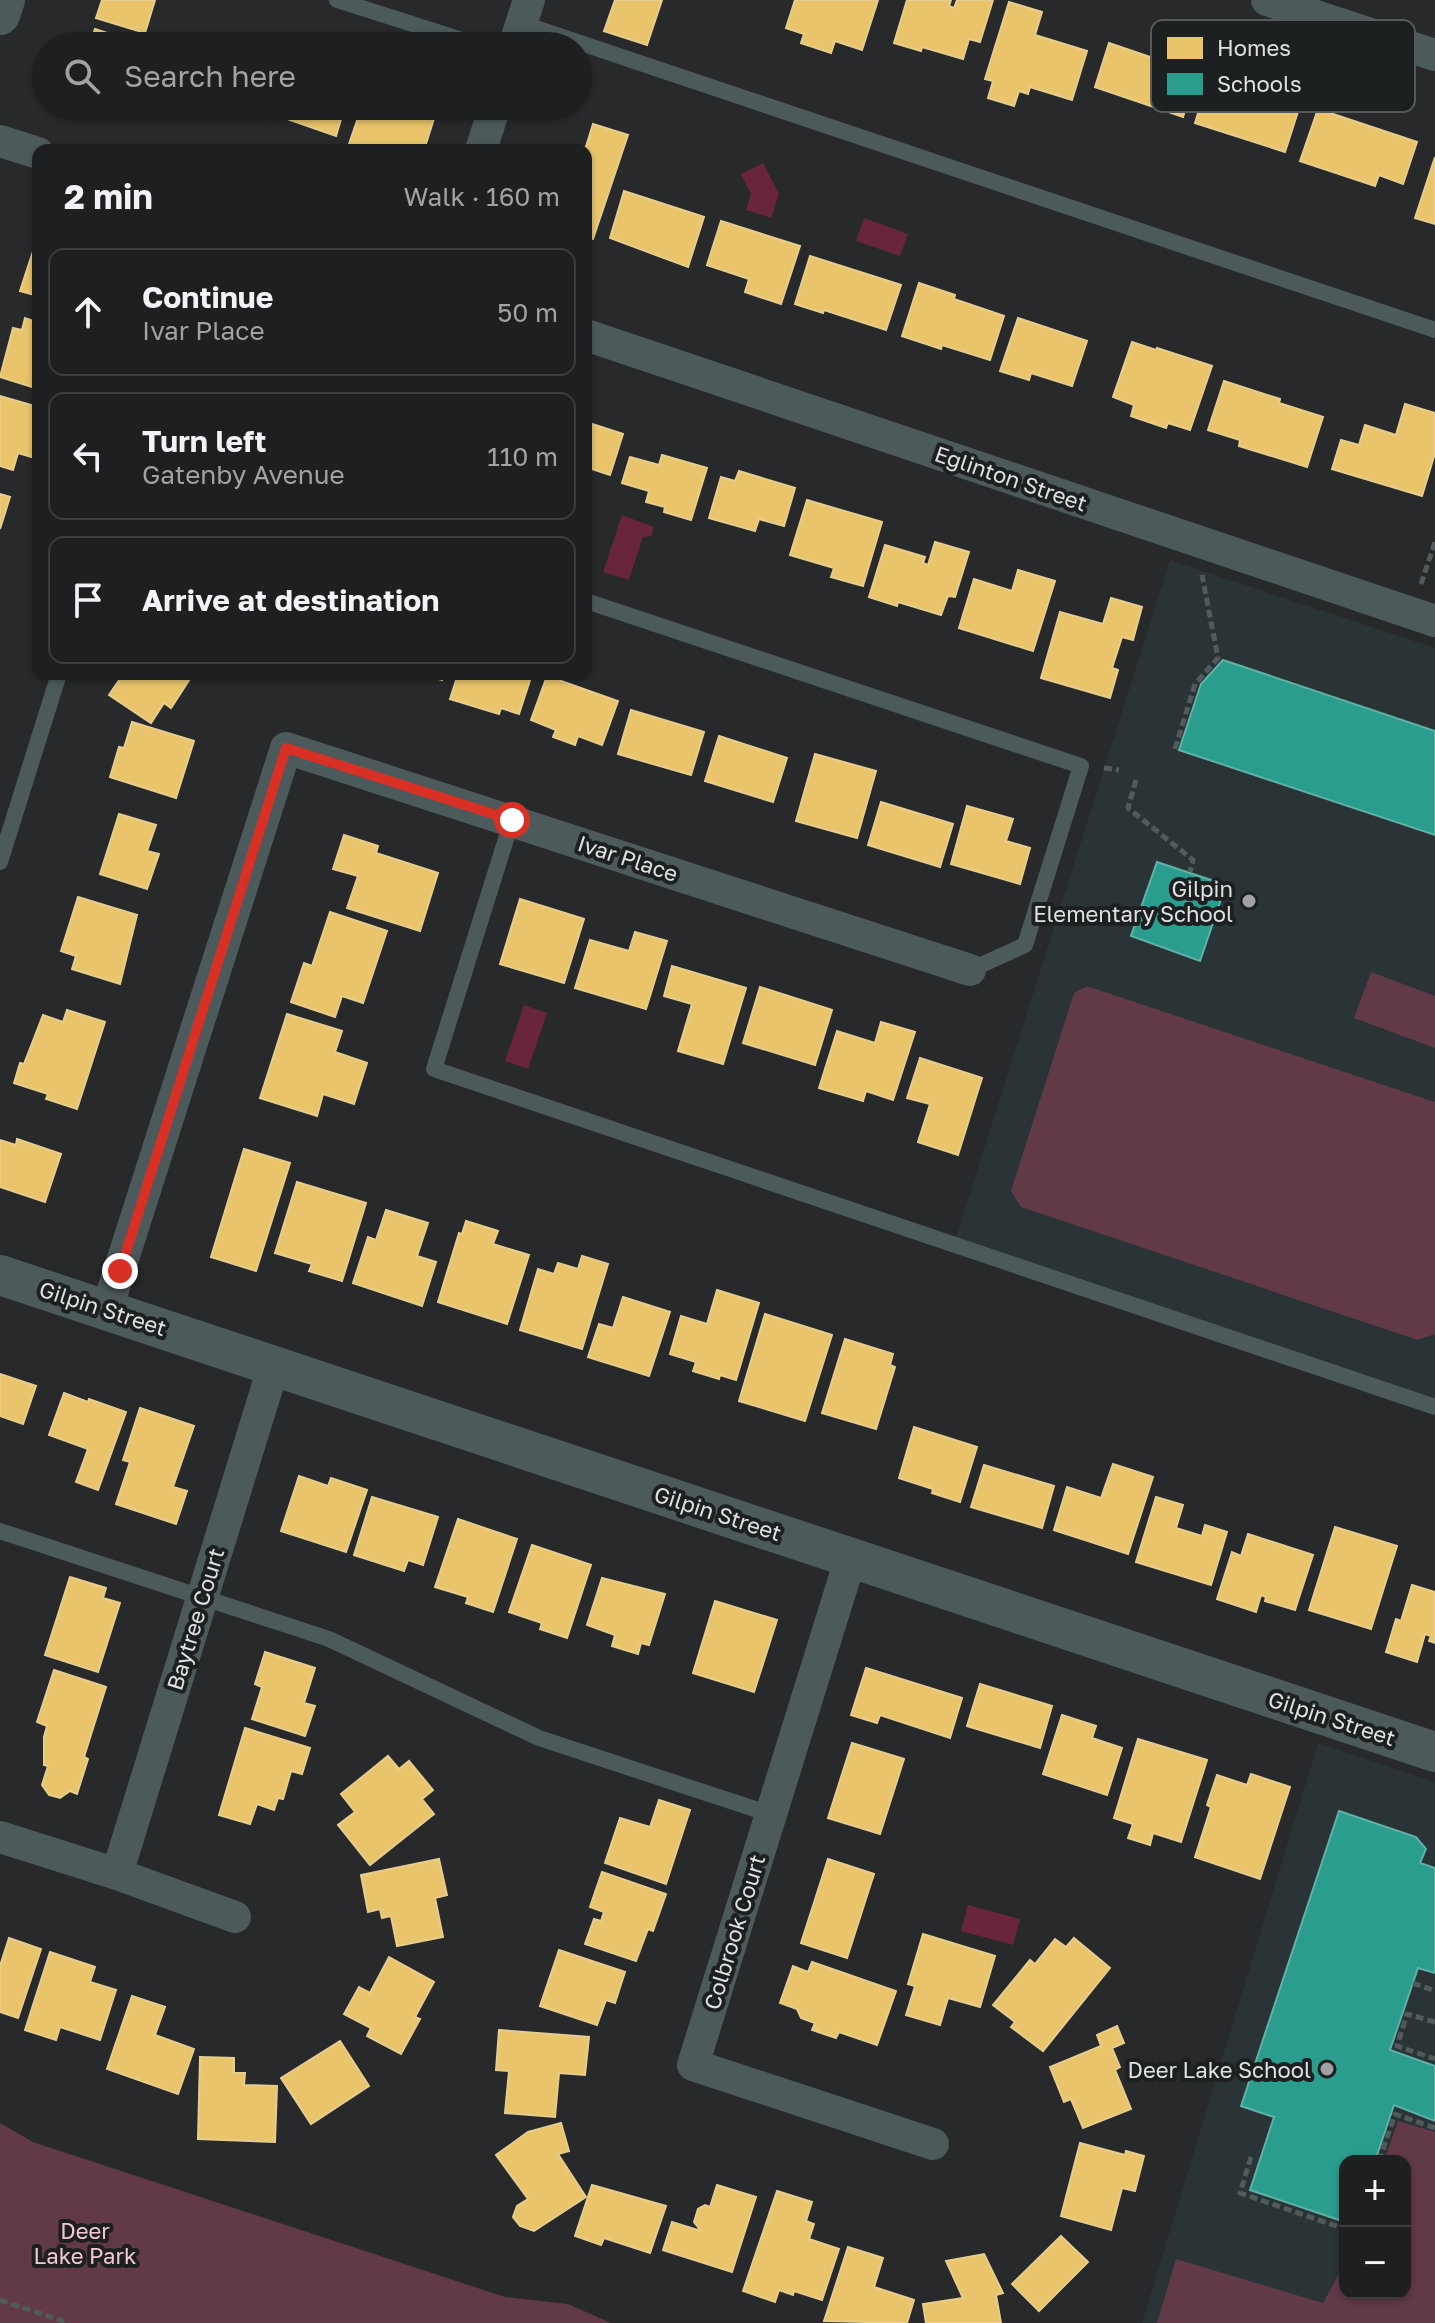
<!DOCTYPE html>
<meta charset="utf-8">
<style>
:root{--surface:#1d1f20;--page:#252729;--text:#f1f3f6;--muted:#a0a2a5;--line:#3b3d3e}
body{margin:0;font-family:"Golos Text",sans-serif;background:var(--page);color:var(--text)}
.controls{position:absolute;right:24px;bottom:24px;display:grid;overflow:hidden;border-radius:16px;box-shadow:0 2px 6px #0004}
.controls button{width:72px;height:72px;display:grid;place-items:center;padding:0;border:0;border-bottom:2px solid var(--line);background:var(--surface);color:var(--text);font:40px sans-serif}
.stop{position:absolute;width:24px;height:24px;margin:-18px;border:6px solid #d93025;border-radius:50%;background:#fff}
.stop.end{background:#d93025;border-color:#fff;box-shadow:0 2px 8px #0008}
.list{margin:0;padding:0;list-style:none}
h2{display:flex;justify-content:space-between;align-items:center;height:104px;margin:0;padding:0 32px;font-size:34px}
h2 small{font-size:26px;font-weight:400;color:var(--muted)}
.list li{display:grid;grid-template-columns:52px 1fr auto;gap:24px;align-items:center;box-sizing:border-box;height:128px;margin:0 16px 16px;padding:0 16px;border:2px solid var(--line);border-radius:16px}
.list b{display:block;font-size:30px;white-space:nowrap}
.list p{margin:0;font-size:26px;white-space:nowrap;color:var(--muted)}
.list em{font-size:26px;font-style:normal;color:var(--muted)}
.icon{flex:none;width:44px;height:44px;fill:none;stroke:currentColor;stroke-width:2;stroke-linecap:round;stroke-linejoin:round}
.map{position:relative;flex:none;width:1435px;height:2323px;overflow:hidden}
.search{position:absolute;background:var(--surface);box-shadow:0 2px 6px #0004;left:32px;top:32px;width:560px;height:88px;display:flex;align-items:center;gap:20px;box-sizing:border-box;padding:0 28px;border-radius:44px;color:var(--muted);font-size:30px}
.panel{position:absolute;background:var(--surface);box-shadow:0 2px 6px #0004;left:32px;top:144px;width:560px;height:536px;border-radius:16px}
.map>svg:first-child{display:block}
.built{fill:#2a3436;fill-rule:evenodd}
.green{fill:#613947}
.water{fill:#69243e}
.homes{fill:#e9c46a;stroke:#e6cd8e;stroke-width:2}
.schools{fill:#2a9d8f;stroke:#60b1a8;stroke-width:2}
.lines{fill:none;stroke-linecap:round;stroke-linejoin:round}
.path{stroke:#525b5c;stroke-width:5;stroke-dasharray:8 4;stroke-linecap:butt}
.service{stroke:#4d5a5b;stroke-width:16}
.minor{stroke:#4d5a5b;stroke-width:32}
.tertiary{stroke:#4d5a5b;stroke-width:40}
.route{stroke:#d93025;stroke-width:10}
.poi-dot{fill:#9fa1a2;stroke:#1d2021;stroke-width:3}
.labels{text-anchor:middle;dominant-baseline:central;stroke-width:8;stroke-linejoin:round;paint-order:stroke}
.street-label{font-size:22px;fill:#dfe1e2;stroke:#1d2021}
.poi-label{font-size:22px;fill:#dfe1e2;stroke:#1d2021;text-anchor:end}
.park-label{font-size:22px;fill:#f6c7d4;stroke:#1d2021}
.key{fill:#1d2021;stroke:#575a5b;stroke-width:2}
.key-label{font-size:22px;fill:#dfe1e2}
</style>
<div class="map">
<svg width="1435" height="2323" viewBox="0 0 1435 2323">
<rect width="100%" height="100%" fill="#27292a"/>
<g class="built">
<polygon points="1170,560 1435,648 1435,1407 954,1244"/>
<path d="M1318,1743L1435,1782V2323H1142ZM1345,2161H1405V2293H1345Z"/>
</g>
<g class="green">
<polygon points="1371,972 1435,996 1435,1048 1354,1018"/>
<polygon points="1087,986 1435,1102 1435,1334 1418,1340 1021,1207 1011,1191 1074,993"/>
<polygon points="1398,2121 1435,2132 1435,2323 1157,2323 1176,2259 1323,2303 1345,2263 1345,2293 1405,2293 1405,2161 1384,2161"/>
<polygon points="0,2123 33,2142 505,2297 568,2304 611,2323 0,2323"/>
</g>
<g class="water">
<polygon points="763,163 779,194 771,218 746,210 751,194 741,174"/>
<polygon points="864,218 908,234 900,256 856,241"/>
<polygon points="622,515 654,527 651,536 643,537 629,580 603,572"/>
<polygon points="524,1005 547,1013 528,1069 505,1061"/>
<polygon points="968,1905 1020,1919 1013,1945 961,1931"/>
</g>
<g class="homes">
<polygon points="102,0 155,0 145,33 96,18"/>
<polygon points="615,0 662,0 647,45 604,31"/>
<polygon points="795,0 878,0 862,50 835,41 831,53 801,43 804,34 786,28"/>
<polygon points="907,0 951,0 949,6 954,8 957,0 993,0 980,42 969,39 963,59 922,47 921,51 894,43"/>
<polygon points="1009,2 1042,12 1035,35 1087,51 1072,100 1030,87 1028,94 1019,91 1014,106 988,98 993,81 985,79"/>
<polygon points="95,29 146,46 89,46"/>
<polygon points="1109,43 1197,73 1183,117 1095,87"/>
<polygon points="1209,78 1263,98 1267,85 1303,96 1285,152 1195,123"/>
<polygon points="110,106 141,106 138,115"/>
<polygon points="223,106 268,106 264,119"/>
<polygon points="278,106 345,106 336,136 276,115"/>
<polygon points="362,106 438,106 424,150 357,150 348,147"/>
<polygon points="1318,109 1417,142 1403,184 1379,175 1375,186 1300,161"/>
<polygon points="593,124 628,135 593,239 586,236 585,150"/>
<polygon points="1435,157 1435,224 1415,218"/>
<polygon points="624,191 704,217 688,267 610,238"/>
<polygon points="721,221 800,246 781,304 745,292 749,279 707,265"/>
<polygon points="38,236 38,296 20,291"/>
<polygon points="810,256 901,285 886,330 824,310 823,313 795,304"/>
<polygon points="919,283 955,295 954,299 1004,316 990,360 942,345 941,349 902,336"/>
<polygon points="37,310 38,310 38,389 0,377 13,328 22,330 25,318 33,321"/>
<polygon points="1018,318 1087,341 1072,386 1031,373 1029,380 1000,371"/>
<polygon points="1132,342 1156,350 1157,348 1212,366 1190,430 1168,423 1166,428 1131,416 1134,405 1113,397"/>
<polygon points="1224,381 1280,399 1279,403 1323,417 1307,467 1239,446 1240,440 1208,430"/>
<polygon points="0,396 38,407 38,447 35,458 18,453 13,470 0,466"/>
<polygon points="1405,404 1435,413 1435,453 1422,496 1332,469 1341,440 1359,445 1365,425 1396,435"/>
<polygon points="586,422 623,434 610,475 586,467"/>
<polygon points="662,455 707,468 691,520 664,512 665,507 646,502 649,491 622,483 630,457 659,465"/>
<polygon points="739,471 795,488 784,526 759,519 755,531 709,518 721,477 735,481"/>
<polygon points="0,494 10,497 0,529"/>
<polygon points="807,500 882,522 863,586 831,577 834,568 790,555"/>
<polygon points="935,542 969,552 955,597 948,596 941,615 898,602 897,606 869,597 885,545 925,557 923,563 928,565"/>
<polygon points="1018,570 1055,581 1033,651 959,628 974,579 1012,591"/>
<polygon points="1111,598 1142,607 1133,640 1122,637 1112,668 1118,670 1110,698 1041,678 1060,612 1103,624"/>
<polygon points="118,674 193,674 171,708 164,703 151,723 109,695 122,676"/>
<polygon points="421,674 444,674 442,680"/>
<polygon points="458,674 532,674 519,714 501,708 499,714 450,699"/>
<polygon points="547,676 618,701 602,745 578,736 575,745 553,737 556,730 531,720"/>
<polygon points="631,710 704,732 691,775 618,754"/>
<polygon points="132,722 194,741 176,798 110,777 119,747 124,748"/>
<polygon points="719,736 787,758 773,802 705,781"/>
<polygon points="815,754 876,771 857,838 796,821"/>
<polygon points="881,802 953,824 940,867 868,845"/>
<polygon points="967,806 1013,819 1006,841 1030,848 1020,884 951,864"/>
<polygon points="119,814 156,825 147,851 159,854 147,889 100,874"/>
<polygon points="344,835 378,846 376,853 438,873 420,931 347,908 358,876 333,869"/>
<polygon points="78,897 137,915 120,984 72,969 76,956 61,951"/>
<polygon points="520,899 584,919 564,983 500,964"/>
<polygon points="330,912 387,931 363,1003 342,996 335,1017 291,1002 304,963 312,966"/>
<polygon points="635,932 667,941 646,1009 575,988 590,940 629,951"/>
<polygon points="672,966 746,988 723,1064 678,1051 692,1004 664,996"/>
<polygon points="760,987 832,1010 815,1065 743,1043"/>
<polygon points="67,1010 105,1022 77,1109 46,1099 48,1094 14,1083 20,1063 24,1064 43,1015 63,1022"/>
<polygon points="287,1014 342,1031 335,1052 367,1063 354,1104 323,1094 317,1116 260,1098"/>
<polygon points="881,1022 915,1032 893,1100 866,1091 863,1101 819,1088 837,1031 875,1043"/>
<polygon points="920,1058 982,1078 958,1155 918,1142 930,1104 907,1098"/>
<polygon points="17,1139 61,1154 45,1202 0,1187 0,1140 16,1145"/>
<polygon points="244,1149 290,1163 256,1271 211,1257"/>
<polygon points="297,1182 366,1203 342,1281 309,1271 312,1264 275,1253"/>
<polygon points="386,1210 428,1223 417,1256 436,1262 422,1306 353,1283 368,1237 376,1240"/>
<polygon points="466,1221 498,1231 493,1244 529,1255 507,1324 438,1302 459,1233 462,1234"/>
<polygon points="582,1256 608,1264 582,1349 520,1330 538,1269 554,1274 558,1263 578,1269"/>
<polygon points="717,1290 759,1303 736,1380 720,1375 719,1379 693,1371 696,1362 670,1354 681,1316 707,1324"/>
<polygon points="623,1297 670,1312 649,1376 588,1357 599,1324 613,1328"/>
<polygon points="765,1314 832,1335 805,1421 739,1401"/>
<polygon points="845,1339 893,1354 890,1365 895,1367 876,1429 822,1413"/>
<polygon points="0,1374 36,1386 23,1424 0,1416"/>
<polygon points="64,1393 88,1402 89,1399 126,1412 98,1490 76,1482 88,1449 49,1435"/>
<polygon points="140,1408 194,1426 173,1487 187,1491 176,1524 116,1504 130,1462 123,1460"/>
<polygon points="914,1427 977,1447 960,1502 932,1493 933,1489 899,1478"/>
<polygon points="1113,1464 1153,1477 1128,1554 1054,1530 1067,1487 1101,1498"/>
<polygon points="984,1465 1054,1486 1042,1528 971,1507"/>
<polygon points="299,1476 328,1486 331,1478 367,1490 346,1552 281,1531"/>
<polygon points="372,1497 438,1517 423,1565 408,1560 404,1571 354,1555"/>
<polygon points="1156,1497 1183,1505 1176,1528 1202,1536 1205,1525 1227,1532 1211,1585 1136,1562"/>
<polygon points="458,1519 517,1539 493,1612 466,1603 468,1597 435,1587"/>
<polygon points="1335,1527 1397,1546 1371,1629 1309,1610"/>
<polygon points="1248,1534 1313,1555 1295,1610 1265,1601 1266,1597 1261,1595 1256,1612 1217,1599 1232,1552 1241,1556"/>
<polygon points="532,1545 591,1565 567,1638 540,1629 542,1623 509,1612"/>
<polygon points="70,1577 106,1588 103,1598 120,1603 98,1672 45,1655"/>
<polygon points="602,1578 665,1594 649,1645 641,1643 638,1654 612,1646 615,1635 587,1625"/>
<polygon points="1412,1585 1435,1592 1435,1643 1429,1641 1431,1636 1425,1634 1417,1662 1386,1652 1396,1619 1401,1621"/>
<polygon points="715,1601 777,1620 754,1692 693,1673"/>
<polygon points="265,1652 315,1668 304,1703 315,1706 305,1736 252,1719 262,1687 255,1684"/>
<polygon points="866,1668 962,1698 950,1738 880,1715 877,1723 851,1715"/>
<polygon points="54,1670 106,1687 84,1757 88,1759 77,1794 70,1791 60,1798 49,1795 42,1785 48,1766 44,1765 44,1737 47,1726 37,1722"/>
<polygon points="980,1684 1052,1706 1040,1748 967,1726"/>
<polygon points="1062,1715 1096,1726 1092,1738 1122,1748 1107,1795 1043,1774"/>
<polygon points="245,1728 310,1748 302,1774 291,1771 283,1799 278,1798 274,1810 257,1804 250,1824 219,1815"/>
<polygon points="1138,1739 1207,1760 1181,1842 1153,1833 1150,1845 1128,1838 1133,1824 1114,1818"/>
<polygon points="852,1743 904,1759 880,1834 828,1818"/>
<polygon points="388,1756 399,1769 409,1761 433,1790 422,1799 434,1814 370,1865 338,1825 355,1812 341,1794"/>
<polygon points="1251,1774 1290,1787 1260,1879 1195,1857 1211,1807 1207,1805 1217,1775 1247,1785"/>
<polygon points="659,1800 690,1810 666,1884 605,1863 620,1818 650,1827"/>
<polygon points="439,1859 447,1895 435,1898 443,1937 397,1946 391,1916 382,1918 380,1909 368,1912 361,1875"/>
<polygon points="828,1859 874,1874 847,1958 801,1943"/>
<polygon points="602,1872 666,1894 653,1931 648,1929 636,1961 585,1944 594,1919 601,1921 604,1912 590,1907"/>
<polygon points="923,1934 995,1956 980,2007 948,1998 940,2025 906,2015 915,1986 908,1984"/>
<polygon points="9,1938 41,1949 18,2018 0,2012 0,1966"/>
<polygon points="1074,1938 1110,1968 1043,2051 1011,2027 1015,2022 993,2005 1030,1960 1035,1964 1055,1939 1066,1947"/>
<polygon points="559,1950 625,1972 615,2003 606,2000 597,2025 540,2006"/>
<polygon points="50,1952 95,1967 90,1982 116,1990 100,2040 60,2027 56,2040 25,2030"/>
<polygon points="389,1957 434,1982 415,2017 420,2019 401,2054 367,2036 371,2028 344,2014 359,1987 370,1993"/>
<polygon points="812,1962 896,1991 877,2045 839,2032 836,2038 812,2030 815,2023 801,2018 797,2009 780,2003 793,1966 808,1972"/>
<polygon points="132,1996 165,2007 155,2035 194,2049 178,2094 107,2069"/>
<polygon points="1117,2026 1124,2043 1112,2048 1120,2067 1115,2070 1131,2109 1083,2128 1071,2099 1064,2102 1050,2067 1101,2046 1097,2035"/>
<polygon points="499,2030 589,2037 585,2075 559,2073 555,2117 505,2113 509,2071 496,2070"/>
<polygon points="340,2041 369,2086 311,2124 281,2078"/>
<polygon points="200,2057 234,2058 234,2073 245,2073 244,2085 277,2086 275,2142 198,2139"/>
<polygon points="561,2123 569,2151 558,2154 586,2197 534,2231 520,2226 513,2217 517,2206 528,2199 496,2155 528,2132"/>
<polygon points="1080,2143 1125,2155 1126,2151 1144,2156 1135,2191 1122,2188 1111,2230 1061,2216"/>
<polygon points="592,2185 666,2206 650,2253 604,2238 601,2245 575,2236"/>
<polygon points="717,2185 756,2197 732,2272 663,2250 672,2222 701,2231 694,2222 698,2209 705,2205 710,2207"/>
<polygon points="777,2191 812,2202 806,2221 814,2224 809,2239 839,2249 822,2300 794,2291 793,2295 779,2290 775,2302 743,2291"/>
<polygon points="1061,2236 1088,2262 1039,2311 1012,2284"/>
<polygon points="848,2247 883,2258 874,2287 914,2300 907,2323 824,2321"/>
<polygon points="984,2254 1003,2293 996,2295 1001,2323 926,2323 923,2304 963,2298 946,2261"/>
</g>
<g class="schools">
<polygon points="1223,660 1435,731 1435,835 1179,750 1201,684"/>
<polygon points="1157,862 1226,885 1200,961 1131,936"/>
<polygon points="1339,1811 1416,1837 1426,1849 1420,1863 1435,1868 1435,1973 1418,1968 1390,2050 1435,2066 1435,2121 1394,2105 1375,2161 1345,2161 1345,2222 1250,2190 1274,2117 1241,2106"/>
</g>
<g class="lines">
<g class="path">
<polyline points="1421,584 1435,542"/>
<polyline points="1175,749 1195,684 1218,658 1202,575"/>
<polyline points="1104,768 1119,770"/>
<polyline points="1136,780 1128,808 1193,860 1190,872"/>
<polyline points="1413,1983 1435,1991"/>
<polyline points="1435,2022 1407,2014 1397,2046 1435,2059"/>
<polyline points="1251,2157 1240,2193 1345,2229"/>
<polyline points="1379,2161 1395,2114 1435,2128"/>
<polyline points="0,2300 69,2323"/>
</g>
<g class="service">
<polyline points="337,0 481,46"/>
<polyline points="521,23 1435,330"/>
<polyline points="586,601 1081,766 1025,945 970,970"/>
<polyline points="512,820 434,1069 1435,1407"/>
<polyline points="0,862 59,674"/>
<polyline points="0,1531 329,1639 539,1738 770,1814"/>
</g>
<g class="minor">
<polyline points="1267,0 1435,55"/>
<polyline points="514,46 529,0"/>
<polyline points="0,141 38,153"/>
<polyline points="481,150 495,106"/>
<polyline points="586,335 1435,621"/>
<polyline points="107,1309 286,748 970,970"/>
<polyline points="851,1557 693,2065 933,2144"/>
<polyline points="0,1837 117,1874 274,1365"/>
<polyline points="117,1874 235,1917"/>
</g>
<g class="tertiary">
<polyline points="0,15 5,0"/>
<polyline points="0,1275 1435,1752"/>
</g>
</g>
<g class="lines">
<polyline class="route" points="120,1271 286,748 512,820"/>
</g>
<g class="poi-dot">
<circle cx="1249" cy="901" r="8"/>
<circle cx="1327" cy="2069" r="8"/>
</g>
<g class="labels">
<g class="street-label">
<text transform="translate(1011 478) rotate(19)">Eglinton Street</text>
<text transform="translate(628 858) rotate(18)">Ivar Place</text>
<text transform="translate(103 1308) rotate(18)">Gilpin Street</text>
<text transform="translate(718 1513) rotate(18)">Gilpin Street</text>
<text transform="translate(195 1619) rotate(-73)">Baytree Court</text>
<text transform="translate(1332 1718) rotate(18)">Gilpin Street</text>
<text transform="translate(734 1932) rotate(-73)">Colbrook Court</text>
</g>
<g class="poi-label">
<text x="1233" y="888">Gilpin<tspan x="1233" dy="25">Elementary School</tspan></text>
<text x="1311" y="2069">Deer Lake School</text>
</g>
<g class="park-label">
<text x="85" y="2230">Deer<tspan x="85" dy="25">Lake Park</tspan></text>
</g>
</g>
<rect x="1151" y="20" width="264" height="92" rx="12" class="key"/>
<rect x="1167" y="37" width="36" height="22" fill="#e9c46a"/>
<rect x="1167" y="73" width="36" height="22" fill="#2a9d8f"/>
<g class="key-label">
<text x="1217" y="56">Homes</text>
<text x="1217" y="92">Schools</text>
</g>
</svg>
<div class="controls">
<button>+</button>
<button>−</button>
</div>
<div class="stop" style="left:512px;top:820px"></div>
<div class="stop end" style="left:120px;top:1271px"></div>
<div class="search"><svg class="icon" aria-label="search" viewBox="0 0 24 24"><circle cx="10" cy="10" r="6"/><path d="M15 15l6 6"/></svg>Search here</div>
<section class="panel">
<h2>2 min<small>Walk · 160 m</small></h2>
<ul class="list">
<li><svg class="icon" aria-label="ahead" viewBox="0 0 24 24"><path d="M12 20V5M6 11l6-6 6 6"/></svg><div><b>Continue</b><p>Ivar Place</p></div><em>50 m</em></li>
<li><svg class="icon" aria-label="left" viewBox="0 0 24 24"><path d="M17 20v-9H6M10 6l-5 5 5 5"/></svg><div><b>Turn left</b><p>Gatenby Avenue</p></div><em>110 m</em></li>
<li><svg class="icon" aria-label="arrive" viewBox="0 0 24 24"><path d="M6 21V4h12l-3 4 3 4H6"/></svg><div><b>Arrive at destination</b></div></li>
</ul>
</section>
</div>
